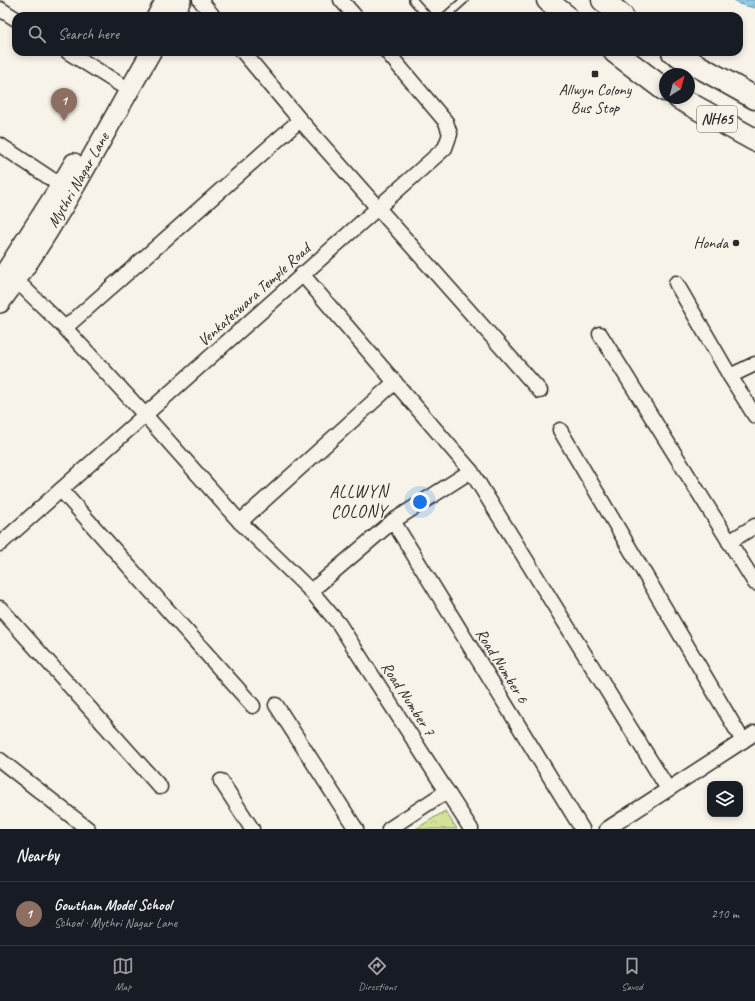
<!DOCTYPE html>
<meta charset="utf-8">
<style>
:root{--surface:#171b24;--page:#242831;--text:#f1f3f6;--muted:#9ea1a6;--line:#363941;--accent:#98999b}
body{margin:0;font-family:Caveat,sans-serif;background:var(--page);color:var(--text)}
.controls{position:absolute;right:12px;bottom:12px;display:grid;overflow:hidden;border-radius:8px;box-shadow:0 2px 6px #0003}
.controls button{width:36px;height:36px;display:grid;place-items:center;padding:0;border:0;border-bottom:1px solid var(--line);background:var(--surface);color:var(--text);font:20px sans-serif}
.compass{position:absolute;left:659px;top:68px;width:36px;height:36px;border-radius:50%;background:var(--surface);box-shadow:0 2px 6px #0003;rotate:36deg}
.you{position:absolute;left:420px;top:502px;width:14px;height:14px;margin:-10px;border:3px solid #fff;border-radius:50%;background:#1a73e8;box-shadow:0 0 0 6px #1a73e833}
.badge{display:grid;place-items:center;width:26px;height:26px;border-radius:50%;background:var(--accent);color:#fff;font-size:13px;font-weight:700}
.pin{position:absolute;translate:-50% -33px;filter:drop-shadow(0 1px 2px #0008)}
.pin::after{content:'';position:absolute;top:21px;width:14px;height:12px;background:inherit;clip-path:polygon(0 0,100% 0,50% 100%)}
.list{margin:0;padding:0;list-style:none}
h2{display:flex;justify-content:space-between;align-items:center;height:52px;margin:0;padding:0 16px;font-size:17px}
h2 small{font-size:13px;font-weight:400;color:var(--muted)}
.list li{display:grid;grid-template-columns:26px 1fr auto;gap:12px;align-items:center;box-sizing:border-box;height:64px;padding:0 16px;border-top:1px solid var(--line)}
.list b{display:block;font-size:15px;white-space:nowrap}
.list p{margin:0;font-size:13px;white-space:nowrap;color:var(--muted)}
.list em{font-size:13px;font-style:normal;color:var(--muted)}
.icon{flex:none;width:22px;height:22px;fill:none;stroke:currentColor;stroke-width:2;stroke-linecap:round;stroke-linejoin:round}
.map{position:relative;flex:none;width:755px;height:829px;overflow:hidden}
.search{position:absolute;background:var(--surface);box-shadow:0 2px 6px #0003;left:12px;right:12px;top:12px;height:44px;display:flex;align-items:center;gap:10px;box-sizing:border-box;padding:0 14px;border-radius:12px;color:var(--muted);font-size:15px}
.sheet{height:116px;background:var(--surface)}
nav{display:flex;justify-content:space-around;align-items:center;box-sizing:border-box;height:56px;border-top:1px solid var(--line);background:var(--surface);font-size:11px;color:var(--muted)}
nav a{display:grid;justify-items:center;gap:2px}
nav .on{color:var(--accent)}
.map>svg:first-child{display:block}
.park{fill:url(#park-crowns);stroke:#7f8862}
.water{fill:url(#water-waves);stroke:#658c9f}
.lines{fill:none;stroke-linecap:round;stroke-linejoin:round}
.lane-casing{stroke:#2b2b2b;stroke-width:10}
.street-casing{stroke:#2b2b2b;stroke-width:17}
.secondary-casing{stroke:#2b2b2b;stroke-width:22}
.highway-casing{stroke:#2b2b2b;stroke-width:25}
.lane{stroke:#f7f3e8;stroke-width:7}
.street{stroke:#f7f3e8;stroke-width:14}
.secondary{stroke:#f7f3e8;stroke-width:19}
.highway{stroke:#f7f3e8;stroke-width:22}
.poi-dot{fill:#2b2b2b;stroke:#f7f3e8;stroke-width:1.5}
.labels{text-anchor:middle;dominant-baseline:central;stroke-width:3;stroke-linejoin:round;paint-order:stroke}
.shield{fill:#f7f3e8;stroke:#686764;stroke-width:1}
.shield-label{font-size:15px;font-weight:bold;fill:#2b2b2b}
.poi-label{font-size:16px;fill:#2b2b2b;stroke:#f7f3e8}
.street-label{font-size:16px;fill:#2b2b2b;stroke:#f7f3e8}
.neighbourhood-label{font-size:17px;letter-spacing:1px;fill:#2b2b2b;stroke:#f7f3e8}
</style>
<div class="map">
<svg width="755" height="829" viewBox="0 0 755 829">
<defs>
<pattern id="park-crowns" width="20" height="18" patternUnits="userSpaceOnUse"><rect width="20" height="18" fill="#d3e498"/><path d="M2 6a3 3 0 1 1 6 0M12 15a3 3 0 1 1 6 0" fill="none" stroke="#b5c483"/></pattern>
<pattern id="water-waves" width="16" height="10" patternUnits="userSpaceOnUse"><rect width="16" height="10" fill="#8ccced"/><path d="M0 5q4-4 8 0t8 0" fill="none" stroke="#79afcb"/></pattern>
</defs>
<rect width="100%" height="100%" fill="#f7f3e8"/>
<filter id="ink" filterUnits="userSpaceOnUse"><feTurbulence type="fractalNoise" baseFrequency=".025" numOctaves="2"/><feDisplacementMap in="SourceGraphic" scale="8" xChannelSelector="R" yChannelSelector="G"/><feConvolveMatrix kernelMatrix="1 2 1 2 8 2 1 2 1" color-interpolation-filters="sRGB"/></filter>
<g filter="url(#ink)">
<polygon class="park" points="445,811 457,829 416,829"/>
<polygon class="water" points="734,0 755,0 755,8 739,4"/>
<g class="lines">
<defs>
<g id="lane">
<polyline points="413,0 427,16"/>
<polyline points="446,16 464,0"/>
</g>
<g id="street">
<polyline points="200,0 213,16"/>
<polyline points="341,0 355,16"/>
<polyline points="0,9 16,19"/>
<polyline points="68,52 129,90"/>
<polyline points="243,52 300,120 540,391"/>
<polyline points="0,145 68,190"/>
<polyline points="302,274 471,471 668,789"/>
<polyline points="16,280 65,328 145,415 240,522 311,591 339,624 471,829"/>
<polyline points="676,283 730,376"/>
<polyline points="65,328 300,120"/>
<polyline points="600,334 755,583"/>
<polyline points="755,364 730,376 755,416"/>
<polyline points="560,430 743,741"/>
<polyline points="61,490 253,706"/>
<polyline points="393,521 582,829"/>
<polyline points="240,522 395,382"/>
<polyline points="729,542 755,526"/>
<polyline points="0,544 445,148 450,134 446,122 387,52"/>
<polyline points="311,591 393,521 471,471"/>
<polyline points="0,608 160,787"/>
<polyline points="276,705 356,829"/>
<polyline points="0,760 88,829"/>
<polyline points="221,781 252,829"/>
<polyline points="389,829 447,791"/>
<polyline points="607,829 755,733"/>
</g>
<g id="secondary">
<polyline points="157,16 166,0"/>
<polyline points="172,16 181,0"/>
<polyline points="0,280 61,185 74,163"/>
<path id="s1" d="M0,303C58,224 102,137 151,52"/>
</g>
<g id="highway">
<polyline points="548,0 557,9 566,16"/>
<polyline points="603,0 622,16"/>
<polyline points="615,52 665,90"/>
<polyline points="673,52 755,98"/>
<polyline points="679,98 755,140"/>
</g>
</defs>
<use href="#lane" class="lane-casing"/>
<use href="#street" class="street-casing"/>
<use href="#secondary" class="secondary-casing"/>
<use href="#highway" class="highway-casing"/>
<use href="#lane" class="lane"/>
<use href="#street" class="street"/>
<use href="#secondary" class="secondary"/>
<use href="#highway" class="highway"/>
</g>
</g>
<g class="poi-dot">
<rect x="591" y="70" width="8" height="8" rx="2"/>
<circle cx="736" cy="243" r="4"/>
</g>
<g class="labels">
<rect class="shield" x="697" y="106" width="40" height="26" rx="3"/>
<g class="shield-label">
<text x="717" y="119">NH65</text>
</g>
<g class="poi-label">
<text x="595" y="90">Allwyn Colony<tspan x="595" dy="18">Bus Stop</tspan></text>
<text x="728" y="243" text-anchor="end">Honda</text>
</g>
<g class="street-label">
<text stroke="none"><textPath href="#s1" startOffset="146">Mythri Nagar Lane</textPath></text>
<text transform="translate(254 295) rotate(-42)">Venkateswara Temple Road</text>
<text transform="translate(502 666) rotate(58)">Road Number 6</text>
<text transform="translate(408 699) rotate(57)">Road Number 7</text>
</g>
<g class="neighbourhood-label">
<text x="359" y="491">ALLWYN<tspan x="359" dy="20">COLONY</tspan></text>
</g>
</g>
</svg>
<div class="controls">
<button><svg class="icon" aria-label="layers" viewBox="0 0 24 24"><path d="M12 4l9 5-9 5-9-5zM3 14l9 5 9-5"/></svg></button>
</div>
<svg class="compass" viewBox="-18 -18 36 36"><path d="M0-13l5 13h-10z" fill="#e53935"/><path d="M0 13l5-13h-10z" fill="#9ea1a6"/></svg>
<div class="you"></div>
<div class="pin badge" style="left:64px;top:121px;background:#8d6e63">1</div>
<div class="search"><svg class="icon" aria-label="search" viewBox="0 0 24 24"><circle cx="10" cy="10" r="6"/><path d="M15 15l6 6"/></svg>Search here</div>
</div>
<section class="sheet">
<h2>Nearby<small></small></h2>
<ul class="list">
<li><span class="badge" style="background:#8d6e63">1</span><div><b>Gowtham Model School</b><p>School · Mythri Nagar Lane</p></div><em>210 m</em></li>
</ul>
</section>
<nav>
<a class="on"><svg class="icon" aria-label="map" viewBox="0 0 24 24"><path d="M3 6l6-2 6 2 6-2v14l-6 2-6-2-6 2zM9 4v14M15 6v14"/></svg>Map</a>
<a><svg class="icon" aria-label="directions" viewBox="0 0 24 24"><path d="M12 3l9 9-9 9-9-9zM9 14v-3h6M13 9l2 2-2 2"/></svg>Directions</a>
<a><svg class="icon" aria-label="saved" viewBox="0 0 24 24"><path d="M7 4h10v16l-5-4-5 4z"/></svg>Saved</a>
</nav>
